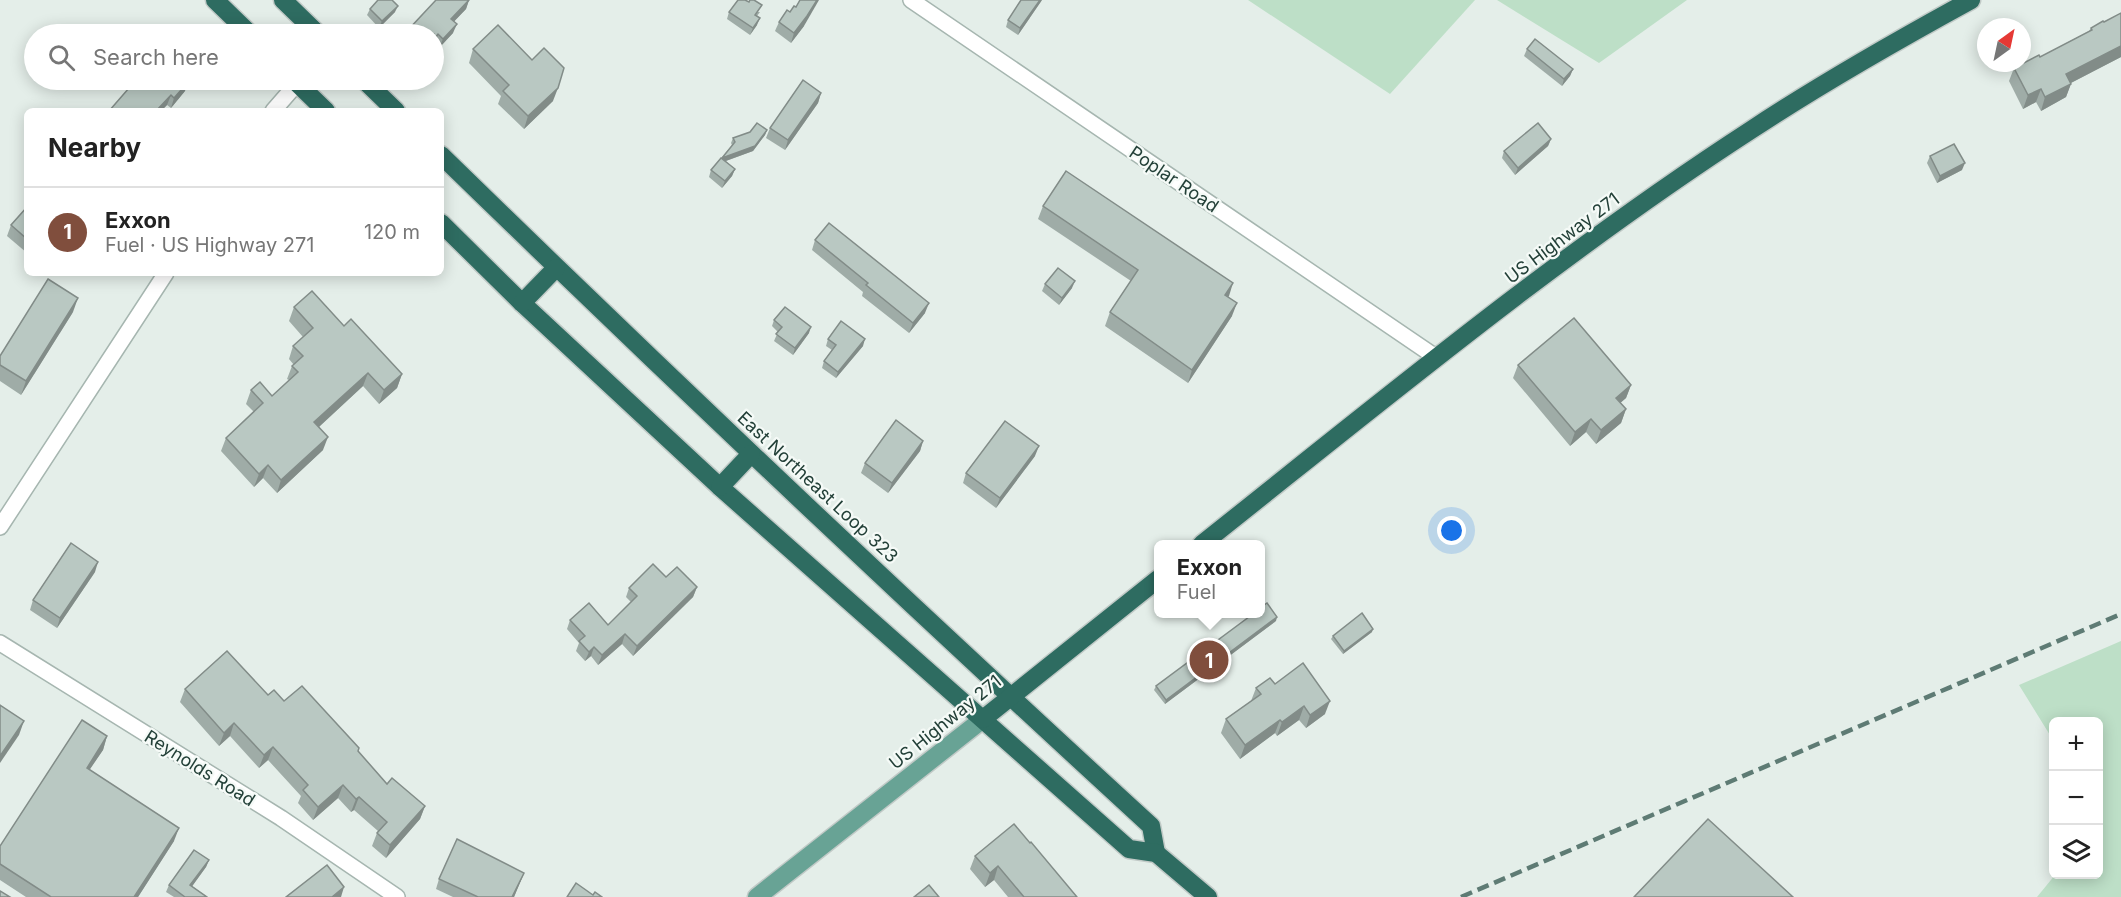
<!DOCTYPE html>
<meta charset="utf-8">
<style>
:root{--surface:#fff;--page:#f6f6f6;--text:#222;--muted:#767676;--line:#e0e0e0;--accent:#804e3d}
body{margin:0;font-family:Inter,sans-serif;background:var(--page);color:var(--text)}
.controls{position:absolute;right:18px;bottom:18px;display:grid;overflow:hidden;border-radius:9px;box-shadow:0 3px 15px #0003}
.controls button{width:54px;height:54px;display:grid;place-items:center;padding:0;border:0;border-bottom:2px solid var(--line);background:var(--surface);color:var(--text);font:30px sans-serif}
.compass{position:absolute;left:1977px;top:18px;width:54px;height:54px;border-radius:50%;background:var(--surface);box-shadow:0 3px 15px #0003;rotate:33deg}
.you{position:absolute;left:1452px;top:531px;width:21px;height:21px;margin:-15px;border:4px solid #fff;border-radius:50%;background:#1a73e8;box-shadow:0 0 0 9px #1a73e833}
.badge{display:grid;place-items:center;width:39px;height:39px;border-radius:50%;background:var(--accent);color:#fff;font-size:20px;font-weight:700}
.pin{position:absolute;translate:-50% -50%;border:3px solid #fff;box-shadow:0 2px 6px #0006}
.popup{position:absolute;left:1154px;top:540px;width:111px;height:78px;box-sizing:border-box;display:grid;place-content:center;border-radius:9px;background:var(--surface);filter:drop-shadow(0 2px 4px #0005);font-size:20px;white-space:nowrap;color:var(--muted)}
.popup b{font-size:22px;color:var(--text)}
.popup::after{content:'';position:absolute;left:50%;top:100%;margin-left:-12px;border:12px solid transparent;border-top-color:var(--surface)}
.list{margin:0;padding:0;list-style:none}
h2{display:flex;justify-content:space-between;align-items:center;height:78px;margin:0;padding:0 24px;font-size:26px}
h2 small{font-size:20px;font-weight:400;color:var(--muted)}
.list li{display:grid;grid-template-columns:39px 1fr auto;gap:18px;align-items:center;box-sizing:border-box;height:90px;padding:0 24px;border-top:2px solid var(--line)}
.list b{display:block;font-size:22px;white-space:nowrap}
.list p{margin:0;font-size:20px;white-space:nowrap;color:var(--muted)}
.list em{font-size:20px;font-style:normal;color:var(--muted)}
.icon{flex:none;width:33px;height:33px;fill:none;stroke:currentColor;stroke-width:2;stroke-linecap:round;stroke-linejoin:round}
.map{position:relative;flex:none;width:2121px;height:897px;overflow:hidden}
.search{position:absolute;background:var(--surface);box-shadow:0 3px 15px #0003;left:24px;top:24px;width:420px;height:66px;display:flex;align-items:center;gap:15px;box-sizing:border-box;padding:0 21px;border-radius:33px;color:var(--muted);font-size:22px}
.panel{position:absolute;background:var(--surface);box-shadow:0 3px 15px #0003;left:24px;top:108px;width:420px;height:168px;border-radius:9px}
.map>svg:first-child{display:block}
.green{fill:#bddfc7}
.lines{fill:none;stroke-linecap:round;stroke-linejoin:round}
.street-casing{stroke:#a6b6b0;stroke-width:18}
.primary-casing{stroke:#c1cac7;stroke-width:21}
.highway-casing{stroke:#c1cac7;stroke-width:21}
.street{stroke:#fff;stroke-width:15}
.primary{stroke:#68a395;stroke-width:18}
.highway{stroke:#2e6c61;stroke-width:18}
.rail{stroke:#5e7b74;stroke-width:4.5;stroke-dasharray:12 6;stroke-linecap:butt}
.wall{fill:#9faca7}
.shaded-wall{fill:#828c88}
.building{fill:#b9c8c2;stroke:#828c88;stroke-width:1.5}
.labels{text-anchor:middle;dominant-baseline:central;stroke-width:4.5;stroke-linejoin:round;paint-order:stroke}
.street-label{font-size:18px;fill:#234038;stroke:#f5faf7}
</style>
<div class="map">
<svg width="2121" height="897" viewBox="0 0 2121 897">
<rect width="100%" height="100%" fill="#e4eee9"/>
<g class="green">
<polygon points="1248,0 1475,0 1390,94"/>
<polygon points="1497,0 1687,0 1599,63"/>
<polygon points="2121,641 2121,897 2037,897 2055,875 2098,874 2099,821 2102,817 2098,812 2098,722 2054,722 2053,740 2019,685"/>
</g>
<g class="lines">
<defs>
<g id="street">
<polyline points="911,0 1437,358"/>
<polyline points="273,111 300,80"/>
<polyline points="0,527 166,273"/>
<polyline points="0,643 281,818 397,897"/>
</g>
<polyline id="primary" points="757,897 983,719"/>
<g id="highway">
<polyline points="215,0 250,34"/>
<polyline points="283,0 318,34"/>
<polyline points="294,80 326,111"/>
<polyline points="364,80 396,111"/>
<path d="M441,155C674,382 911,606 1151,826L1156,853"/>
<polyline points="441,223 522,303 720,487 1129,849 1156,853 1208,897"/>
<polyline points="522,303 556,268"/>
<polyline points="720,487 751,454"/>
<path d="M1202,544C1381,402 1558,255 1751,130C1822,83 1896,41 1971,0"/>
<polyline points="983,719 1158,579"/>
</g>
</defs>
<use href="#street" class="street-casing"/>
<use href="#primary" class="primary-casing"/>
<use href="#highway" class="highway-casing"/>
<use href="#street" class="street"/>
<use href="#primary" class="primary"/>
<use href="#highway" class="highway"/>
<polyline class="rail" points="1461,897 2121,614"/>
</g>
<g class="wall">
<polygon points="469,0 466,9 454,21 453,33 439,48 435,44 434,34 406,34 408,30"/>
<polygon points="1042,0 1018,35 1006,27 1008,20"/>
<polygon points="370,9 395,12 379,28 367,15"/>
<polygon points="729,12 760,12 757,16 757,25 750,35 727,19"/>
<polygon points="790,12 804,26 791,43 775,31 779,22"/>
<polygon points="2121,13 2121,57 2071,83 2066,97 2041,111 2036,102 2023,109 2009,81 2014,68 2040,57 2089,31 2091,28 2104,22"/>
<polygon points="473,49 553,101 524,129 498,104 501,96 469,63"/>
<polygon points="1527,49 1573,69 1570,76 1562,86 1524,56"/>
<polygon points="185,91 171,108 167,105 161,111 109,111"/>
<polygon points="821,93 818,103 785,150 766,138 770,128"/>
<polygon points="767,130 765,135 753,151 726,161 735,169 732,176 722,188 709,177 711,170 732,145 731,143 733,138"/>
<polygon points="1551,139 1548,146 1515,175 1502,158 1504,151"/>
<polygon points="1930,156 1962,170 1937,183 1927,163"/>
<polygon points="1043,206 1232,316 1188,383 1105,326 1110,312 1131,281 1038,219"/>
<polygon points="27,207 27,253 7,236 11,225"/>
<polygon points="815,240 925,313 909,333 862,296 863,292 812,250"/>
<polygon points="1045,284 1072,288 1059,305 1042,291"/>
<polygon points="294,307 344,326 402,374 397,388 379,404 363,386 319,427 323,450 277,493 263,478 254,487 221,451 226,438 254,412 246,404 251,390 272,396 289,380 287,379 292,366 294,365 289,359 293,346 303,337 289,321"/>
<polygon points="73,312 21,395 0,381 0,356"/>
<polygon points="774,320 809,333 793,355 774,341 778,332 772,326"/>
<polygon points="828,339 863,346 836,378 822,368 824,361 832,350 826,346"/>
<polygon points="1518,365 1631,385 1626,398 1620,403 1626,409 1621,423 1596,444 1586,432 1570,446 1513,378"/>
<polygon points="923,441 920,451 888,493 861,473 865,463"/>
<polygon points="1035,456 996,508 963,483 966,473"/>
<polygon points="95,572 57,628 30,610 33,600"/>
<polygon points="666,577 697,587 693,597 633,656 622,644 598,665 591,656 585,661 576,651 579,643 567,629 570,620 608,625 631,602 626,597 629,588"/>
<polygon points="1276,621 1165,704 1154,690 1156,686"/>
<polygon points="1372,632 1343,654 1331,639 1333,636"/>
<polygon points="1275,684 1325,714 1306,728 1299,720 1277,736 1275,733 1240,759 1221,733 1226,719 1251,701 1256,688"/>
<polygon points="185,689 268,695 284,701 358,751 387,784 425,806 420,819 386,858 372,846 377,833 378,831 354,810 351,812 338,798 313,820 298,803 301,796 268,760 259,768 230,736 219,746 180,702"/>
<polygon points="107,736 103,750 89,770 174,841 138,897 26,897 0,880 0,846"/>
<polygon points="1030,843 1077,897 1008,897 994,880 985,887 970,869 975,856"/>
<polygon points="209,860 206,867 192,886 207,897 174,897 166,892 169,885"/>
<polygon points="524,873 514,897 453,897 436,889 439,879"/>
</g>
<g class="shaded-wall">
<polygon points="469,0 466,9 448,28 451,19"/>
<polygon points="817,0 819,0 804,26 791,43 794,33"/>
<polygon points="1040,0 1042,0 1018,35 1020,28"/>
<polygon points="398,6 395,12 379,28 382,21"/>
<polygon points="760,18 757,25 750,35 753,28"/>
<polygon points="457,24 453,33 439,48 443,39"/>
<polygon points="438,34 435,44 434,45 434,39"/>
<polygon points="2121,46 2121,57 2061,88 2066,74"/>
<polygon points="1573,69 1570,76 1562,86 1564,79"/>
<polygon points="189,81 185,91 171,108 174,98"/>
<polygon points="2071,84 2066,97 2041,111 2045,97"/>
<polygon points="558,88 553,101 524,129 528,116"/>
<polygon points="2041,89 2036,102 2023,109 2028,95"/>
<polygon points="821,93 818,103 785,150 788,140"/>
<polygon points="171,95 167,105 161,111 156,111"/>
<polygon points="767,130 765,135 753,151 720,163 722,158"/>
<polygon points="1551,139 1548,146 1515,175 1518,168"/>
<polygon points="1965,163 1962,170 1937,183 1940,176"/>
<polygon points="735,169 732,176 722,188 725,181"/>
<polygon points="1075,281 1072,288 1059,305 1062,298"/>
<polygon points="1233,283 1229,296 1221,308 1225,295"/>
<polygon points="78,298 73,312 21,395 26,381"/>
<polygon points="929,303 925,313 909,333 913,323"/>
<polygon points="1237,303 1232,316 1188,383 1192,370"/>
<polygon points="811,327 809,333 793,355 795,348"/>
<polygon points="865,339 863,346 836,378 838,372"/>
<polygon points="368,373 363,386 309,436 314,422"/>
<polygon points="402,374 397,388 379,404 384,390"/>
<polygon points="1631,385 1626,398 1611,411 1616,398"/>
<polygon points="1626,409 1621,423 1596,444 1601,430"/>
<polygon points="1591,419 1586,432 1570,446 1575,432"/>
<polygon points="328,437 323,450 277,493 281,480"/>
<polygon points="923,441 920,451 888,493 892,483"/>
<polygon points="1039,446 1035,456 996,508 1000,498"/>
<polygon points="268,465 263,478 254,487 259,474"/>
<polygon points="98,562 95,572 57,628 60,618"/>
<polygon points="697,587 693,597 633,656 637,646"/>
<polygon points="1277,617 1276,621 1165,704 1166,700"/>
<polygon points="1373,629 1372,632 1343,654 1344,651"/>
<polygon points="625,634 622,644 598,665 602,655"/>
<polygon points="594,647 591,656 585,661 589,652"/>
<polygon points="1330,701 1325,714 1306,728 1310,715"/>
<polygon points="1304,706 1299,720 1277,736 1282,722"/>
<polygon points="1280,720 1275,733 1240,759 1245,745"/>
<polygon points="24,721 19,735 0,763 0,756"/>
<polygon points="234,723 230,736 219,746 224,733"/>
<polygon points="107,736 103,750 82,781 87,768"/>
<polygon points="273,747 268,760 259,768 264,755"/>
<polygon points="343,785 338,798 313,820 318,807"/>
<polygon points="359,797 354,810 351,812 356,799"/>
<polygon points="425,806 420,819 386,858 390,845"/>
<polygon points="179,828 174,841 138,897 134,897"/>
<polygon points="209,860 206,867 188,892 190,885"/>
<polygon points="998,866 994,880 985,887 990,873"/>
<polygon points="524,873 514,897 512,897"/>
<polygon points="344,887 341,897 332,897"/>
</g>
<g class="building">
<polygon points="378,0 392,0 398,6 382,21 370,9"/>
<polygon points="436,0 469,0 451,19 457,24 443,39 438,34 434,39 434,34 413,34 408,30"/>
<polygon points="738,0 745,0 749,2 750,0 754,0 762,5 755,15 760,18 753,28 729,12"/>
<polygon points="800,0 817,0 807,16 794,33 779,22 787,10 790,12 794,6 796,7"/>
<polygon points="1021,0 1040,0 1020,28 1008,20"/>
<polygon points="2121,13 2121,46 2066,74 2071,84 2045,97 2041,89 2028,95 2014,68 2039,55 2040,57 2092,30 2091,28 2103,21 2104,22"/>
<polygon points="498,25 532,60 544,48 564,68 558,88 528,116 503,91 509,85 473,49"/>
<polygon points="1535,39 1573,69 1564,79 1527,49"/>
<polygon points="136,80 187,80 189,81 174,98 171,95 156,111 109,111"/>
<polygon points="803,80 821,93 788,140 770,128"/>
<polygon points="757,123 767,130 755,146 722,158 735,142 733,138 750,132"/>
<polygon points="1538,123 1551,139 1518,168 1504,151"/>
<polygon points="1954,144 1965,163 1940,176 1930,156"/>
<polygon points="721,158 735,169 725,181 711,170"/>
<polygon points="1066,171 1233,283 1225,295 1237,303 1192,370 1110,312 1138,270 1043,206"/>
<polygon points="27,207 27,239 11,225"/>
<polygon points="829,223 929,303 913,323 866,285 868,283 815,240"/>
<polygon points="1058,268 1075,281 1062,298 1045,284"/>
<polygon points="48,279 78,298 26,381 0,365 0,356"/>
<polygon points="312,291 344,326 351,319 402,374 384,390 368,373 314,422 328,437 281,480 268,465 259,474 226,438 263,403 251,390 260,382 272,396 298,372 292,366 303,356 293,346 313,328 294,307"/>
<polygon points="785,307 811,327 795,348 776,334 782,327 774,320"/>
<polygon points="1574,318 1631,385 1616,398 1626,409 1601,430 1591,419 1575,432 1518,365"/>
<polygon points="841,321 865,339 838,372 824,361 836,345 828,339"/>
<polygon points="896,420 923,441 892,483 865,463"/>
<polygon points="1005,421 1039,446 1000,498 966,473"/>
<polygon points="71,543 98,562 60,618 33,600"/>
<polygon points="653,564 666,577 677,567 697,587 637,646 625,634 602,655 594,647 589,652 579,641 585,636 570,620 589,603 608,625 637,596 629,588"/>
<polygon points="1267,603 1277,617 1166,700 1156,686 1253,614 1260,614 1260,608"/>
<polygon points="1362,613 1373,629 1344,651 1333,636"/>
<polygon points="227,651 268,695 274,690 284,701 302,686 359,748 358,751 387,784 392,778 425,806 390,845 377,833 387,822 359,797 356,799 343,785 318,807 303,790 308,785 273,747 264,755 234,723 224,733 185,689"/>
<polygon points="1303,663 1330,701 1310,715 1304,706 1282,722 1280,720 1245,745 1226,719 1261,694 1256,688 1270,678 1275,684"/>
<polygon points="0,705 24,721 0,756"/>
<polygon points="82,720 107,736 87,768 179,828 134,897 51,897 0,864 0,846"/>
<polygon points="1708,819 1793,897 1634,897"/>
<polygon points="1014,824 1030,843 1031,842 1077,897 1024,897 998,866 990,873 975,856"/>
<polygon points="457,839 524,873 512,897 478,897 439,879"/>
<polygon points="194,850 209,860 190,885 207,897 185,897 169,885"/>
<polygon points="327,865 344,887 332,897 286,897"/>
<polygon points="576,883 593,895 595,892 602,897 567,897"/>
<polygon points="929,885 939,897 914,897"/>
<polygon points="0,891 10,897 0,897"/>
</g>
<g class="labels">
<g class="street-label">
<text transform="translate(1174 179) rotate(34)">Poplar Road</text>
<text transform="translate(1562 238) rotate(-37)">US Highway 271</text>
<text transform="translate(818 487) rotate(43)">East Northeast Loop 323</text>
<text transform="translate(945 722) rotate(-39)">US Highway 271</text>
<text transform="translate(200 768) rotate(32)">Reynolds Road</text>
</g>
</g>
</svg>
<div class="controls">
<button>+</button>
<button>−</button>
<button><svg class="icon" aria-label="layers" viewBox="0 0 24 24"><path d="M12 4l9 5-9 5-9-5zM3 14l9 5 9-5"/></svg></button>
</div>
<svg class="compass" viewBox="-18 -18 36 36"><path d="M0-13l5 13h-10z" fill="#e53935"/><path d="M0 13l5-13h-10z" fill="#767676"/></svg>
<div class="you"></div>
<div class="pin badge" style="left:1209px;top:660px">1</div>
<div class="popup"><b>Exxon</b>Fuel</div>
<div class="search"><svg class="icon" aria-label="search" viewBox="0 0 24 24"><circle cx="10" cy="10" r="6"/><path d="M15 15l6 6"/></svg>Search here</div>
<section class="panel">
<h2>Nearby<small></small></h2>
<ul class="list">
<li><span class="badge">1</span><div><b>Exxon</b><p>Fuel · US Highway 271</p></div><em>120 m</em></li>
</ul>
</section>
</div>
